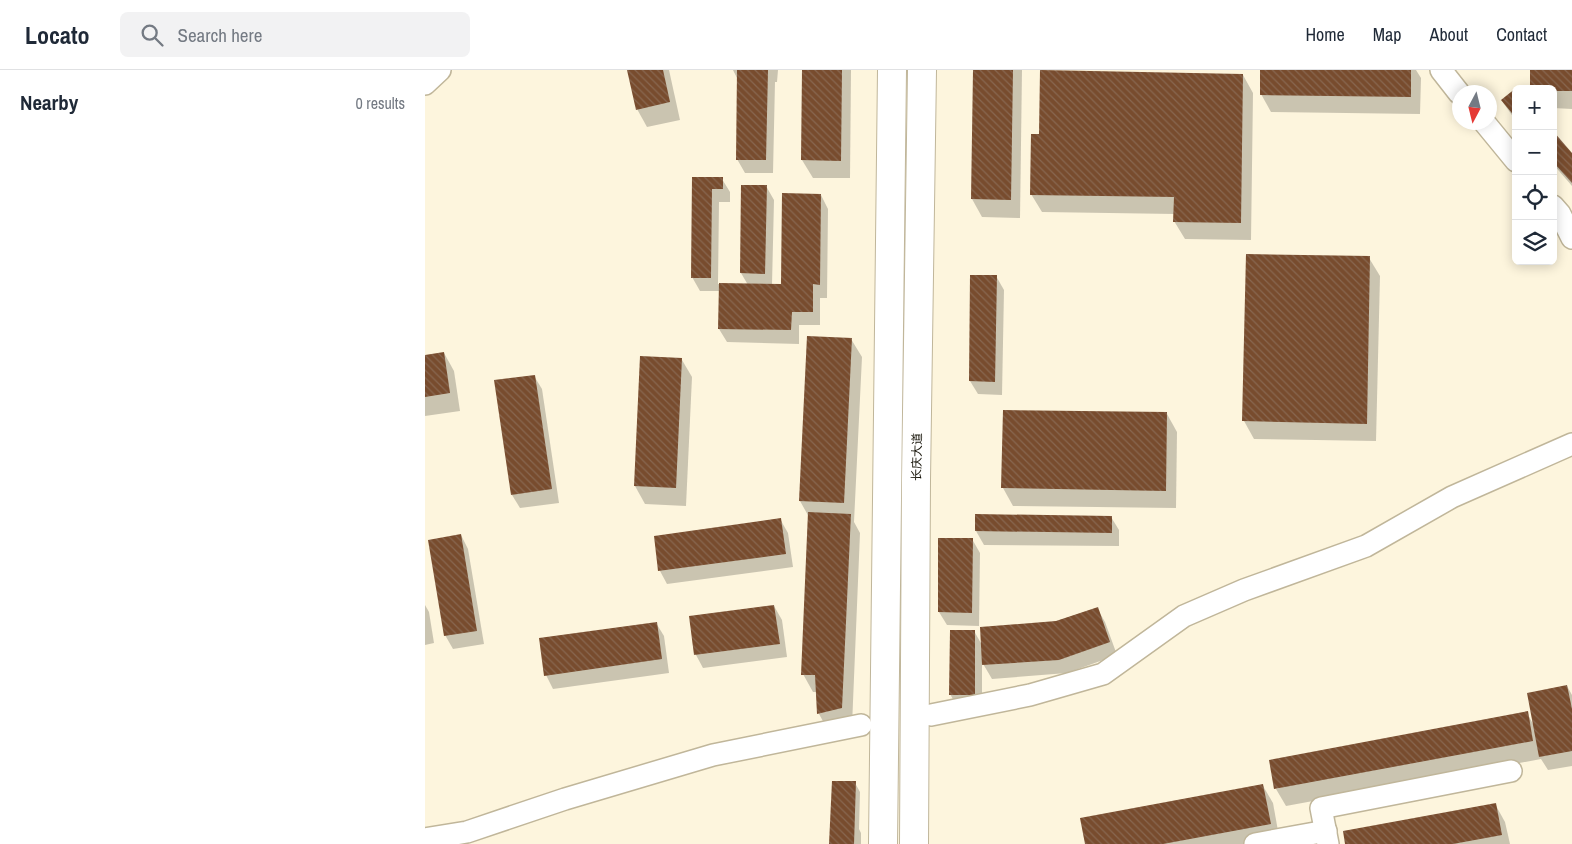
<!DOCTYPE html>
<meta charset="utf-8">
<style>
:root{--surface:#fff;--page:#f2f2f3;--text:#1f2937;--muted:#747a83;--line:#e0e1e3}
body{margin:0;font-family:"Archivo Narrow","Noto Sans SC",sans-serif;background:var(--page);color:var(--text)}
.controls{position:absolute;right:15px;top:15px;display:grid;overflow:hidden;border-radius:8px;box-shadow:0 2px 12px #0003}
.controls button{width:45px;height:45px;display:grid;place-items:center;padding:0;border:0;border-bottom:1px solid var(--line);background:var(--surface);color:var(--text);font:25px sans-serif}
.compass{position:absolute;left:1027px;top:15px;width:45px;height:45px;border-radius:50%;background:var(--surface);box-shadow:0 2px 12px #0003;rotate:187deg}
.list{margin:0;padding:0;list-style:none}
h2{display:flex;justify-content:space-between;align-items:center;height:65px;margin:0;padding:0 20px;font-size:21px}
h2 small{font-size:16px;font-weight:400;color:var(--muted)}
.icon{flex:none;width:28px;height:28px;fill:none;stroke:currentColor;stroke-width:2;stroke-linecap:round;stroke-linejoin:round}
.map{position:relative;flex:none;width:1147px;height:774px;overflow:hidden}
header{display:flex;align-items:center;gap:30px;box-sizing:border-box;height:70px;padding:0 25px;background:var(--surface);border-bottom:1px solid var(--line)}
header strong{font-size:24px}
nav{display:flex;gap:28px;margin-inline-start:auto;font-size:18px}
.search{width:350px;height:45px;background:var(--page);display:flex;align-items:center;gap:12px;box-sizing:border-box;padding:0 18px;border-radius:8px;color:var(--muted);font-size:19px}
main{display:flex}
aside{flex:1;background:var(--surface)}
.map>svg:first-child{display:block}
.shadow{fill:#0003}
.building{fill:url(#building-back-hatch)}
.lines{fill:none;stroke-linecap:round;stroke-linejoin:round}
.minor-casing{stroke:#c0b69a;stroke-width:24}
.secondary-casing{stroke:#c0b69a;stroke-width:30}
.minor{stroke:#fff;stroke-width:21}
.secondary{stroke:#fff;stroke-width:28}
.labels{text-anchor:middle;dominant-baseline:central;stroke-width:5;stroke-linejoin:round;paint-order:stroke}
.street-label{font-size:12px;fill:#161308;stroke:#fff}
</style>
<header>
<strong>Locato</strong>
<div class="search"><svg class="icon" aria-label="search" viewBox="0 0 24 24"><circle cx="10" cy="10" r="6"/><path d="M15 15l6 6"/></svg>Search here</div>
<nav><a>Home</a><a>Map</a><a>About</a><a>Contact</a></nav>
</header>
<main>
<aside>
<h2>Nearby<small>0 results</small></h2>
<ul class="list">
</ul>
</aside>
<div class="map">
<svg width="1147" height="774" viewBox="0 0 1147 774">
<defs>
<pattern id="building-back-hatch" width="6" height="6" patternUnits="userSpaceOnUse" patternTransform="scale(1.25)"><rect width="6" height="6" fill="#784c2e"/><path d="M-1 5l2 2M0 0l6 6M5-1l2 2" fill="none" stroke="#886750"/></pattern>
</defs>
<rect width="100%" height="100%" fill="#fdf5dd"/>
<g class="shadow">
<polygon points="204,0 244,0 255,50 222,57 212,39"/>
<polygon points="308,0 353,0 352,12 350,12 348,103 320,103 312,89 313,10"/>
<polygon points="378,0 426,0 425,108 388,108 377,90"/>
<polygon points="549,0 597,0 595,148 557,147 547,129"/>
<polygon points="836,0 991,0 996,8 995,44 846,42 836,24"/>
<polygon points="1106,0 1147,0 1147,39 1128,38 1128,19"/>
<polygon points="818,5 828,23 826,170 760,169 749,151 750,144 617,142 606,124 616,66"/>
<polygon points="1091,20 1091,51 1077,31"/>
<polygon points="1128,63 1147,85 1147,116 1128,94"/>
<polygon points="269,108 297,109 305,122 305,132 294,132 293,214 323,215 316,203 318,116 341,116 349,130 347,215 357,215 396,125 403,139 402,228 395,228 395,255 374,255 374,274 302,272 294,259 295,221 275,221 267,207"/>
<polygon points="944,188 955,206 951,371 829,369 819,351"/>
<polygon points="571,206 579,220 577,325 553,324 545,311"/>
<polygon points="426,269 437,287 429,452 435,463 427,656 404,662 394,644 392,622 388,622 378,604 384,447 375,431"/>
<polygon points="19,283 29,301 35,341 0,346 0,286"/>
<polygon points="257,290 267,307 261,436 220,434 210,416"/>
<polygon points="109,306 117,319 134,433 95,438 87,425"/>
<polygon points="742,344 752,362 751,438 588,436 578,418"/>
<polygon points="551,446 686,447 694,460 694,476 559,475 551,461"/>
<polygon points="355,449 363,463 368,497 242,514 235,501 230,467"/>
<polygon points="36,465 43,479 59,574 28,579 20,565"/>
<polygon points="547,469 555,483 554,556 522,555 514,542"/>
<polygon points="0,535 4,542 9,573 0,575"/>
<polygon points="349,536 357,550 362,587 278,598 271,585 265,547"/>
<polygon points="672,538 680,552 692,585 642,603 567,609 557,592 557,638 533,638 525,624 549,561 557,575"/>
<polygon points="231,553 239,566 244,603 128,619 121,605"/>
<polygon points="1142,616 1147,625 1147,696 1123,700 1116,689 861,736 851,719 1102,643 1108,654"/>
<polygon points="430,713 435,722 434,759 436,763 436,774 406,774"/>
<polygon points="838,716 848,733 855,772 843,774 661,774"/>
<polygon points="1070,734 1080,752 1085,774 921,774"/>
</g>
<g class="building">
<polygon points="202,0 238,0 245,32 211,40"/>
<polygon points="312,0 343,0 341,90 311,90"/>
<polygon points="377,0 417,0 416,91 376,90"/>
<polygon points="548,0 588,0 586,130 546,129"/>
<polygon points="615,0 818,4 816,153 748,152 749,127 605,125 606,64 614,64"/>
<polygon points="835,0 986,0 986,27 835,25"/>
<polygon points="1105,0 1147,0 1147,21 1128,21 1128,19 1105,19"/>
<polygon points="1091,18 1091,48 1076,30"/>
<polygon points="1128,61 1147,83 1147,113 1128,92"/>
<polygon points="267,107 298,107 298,119 287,119 286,208 266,208"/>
<polygon points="316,115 342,115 340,204 315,203"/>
<polygon points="357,123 396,124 395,215 388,214 388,242 367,242 366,260 293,259 294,213 356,214"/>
<polygon points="821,184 945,186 942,354 817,351"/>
<polygon points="545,205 572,205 570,312 544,311"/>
<polygon points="382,266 427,268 419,433 374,431"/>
<polygon points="19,282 25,323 0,327 0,285"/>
<polygon points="215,286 257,288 251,418 209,416"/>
<polygon points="110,305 127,419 86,425 69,310"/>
<polygon points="578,340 742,342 741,421 576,418"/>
<polygon points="383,442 426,444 417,638 392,644 390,605 376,605"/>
<polygon points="550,444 687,446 687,463 550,461"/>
<polygon points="356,448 361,484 233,501 229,466"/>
<polygon points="36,464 52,561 19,566 3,470"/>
<polygon points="513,468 548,468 547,543 513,542"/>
<polygon points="349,535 355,574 269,585 264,546"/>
<polygon points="673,537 685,572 634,590 557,595 555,557 631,551"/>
<polygon points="232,552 237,589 119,606 114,568"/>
<polygon points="525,560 550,560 550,625 524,625"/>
<polygon points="1142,615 1147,639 1147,681 1114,687 1102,623"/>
<polygon points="1103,641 1108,671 849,719 844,690"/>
<polygon points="407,711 431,711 429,774 404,774"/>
<polygon points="838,714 846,754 738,774 660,774 655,748"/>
<polygon points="1071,733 1077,765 1028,774 920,774 918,761"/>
</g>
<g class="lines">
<defs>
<g id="minor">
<polyline points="1016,0 1034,23"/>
<polyline points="0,14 15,0"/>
<polyline points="1059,52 1091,91"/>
<polyline points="1128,136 1135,144 1147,168"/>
<polyline points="506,645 605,625 678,604 759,546 819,520 941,476 1027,427 1147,374"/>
<polyline points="0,769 42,762 140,729 288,685 436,655"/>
<polyline points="830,774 901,761"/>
<polyline points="903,774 896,738 1086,701"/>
</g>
<g id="secondary">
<polyline points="458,774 467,0"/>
<polyline points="489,774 491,410 497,0"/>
</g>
</defs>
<use href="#minor" class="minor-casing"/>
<use href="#secondary" class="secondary-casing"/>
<use href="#minor" class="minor"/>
<use href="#secondary" class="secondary"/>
</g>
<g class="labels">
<g class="street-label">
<text transform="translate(492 387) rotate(-89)">长庆大道</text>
</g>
</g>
</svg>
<div class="controls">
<button>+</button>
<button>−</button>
<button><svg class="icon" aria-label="locate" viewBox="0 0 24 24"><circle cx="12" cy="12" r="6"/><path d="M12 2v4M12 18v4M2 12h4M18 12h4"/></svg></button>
<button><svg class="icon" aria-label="layers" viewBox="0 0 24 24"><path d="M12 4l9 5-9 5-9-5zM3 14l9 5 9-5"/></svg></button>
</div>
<svg class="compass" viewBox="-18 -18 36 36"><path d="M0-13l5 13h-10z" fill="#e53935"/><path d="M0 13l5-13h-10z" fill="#747a83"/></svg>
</div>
</main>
